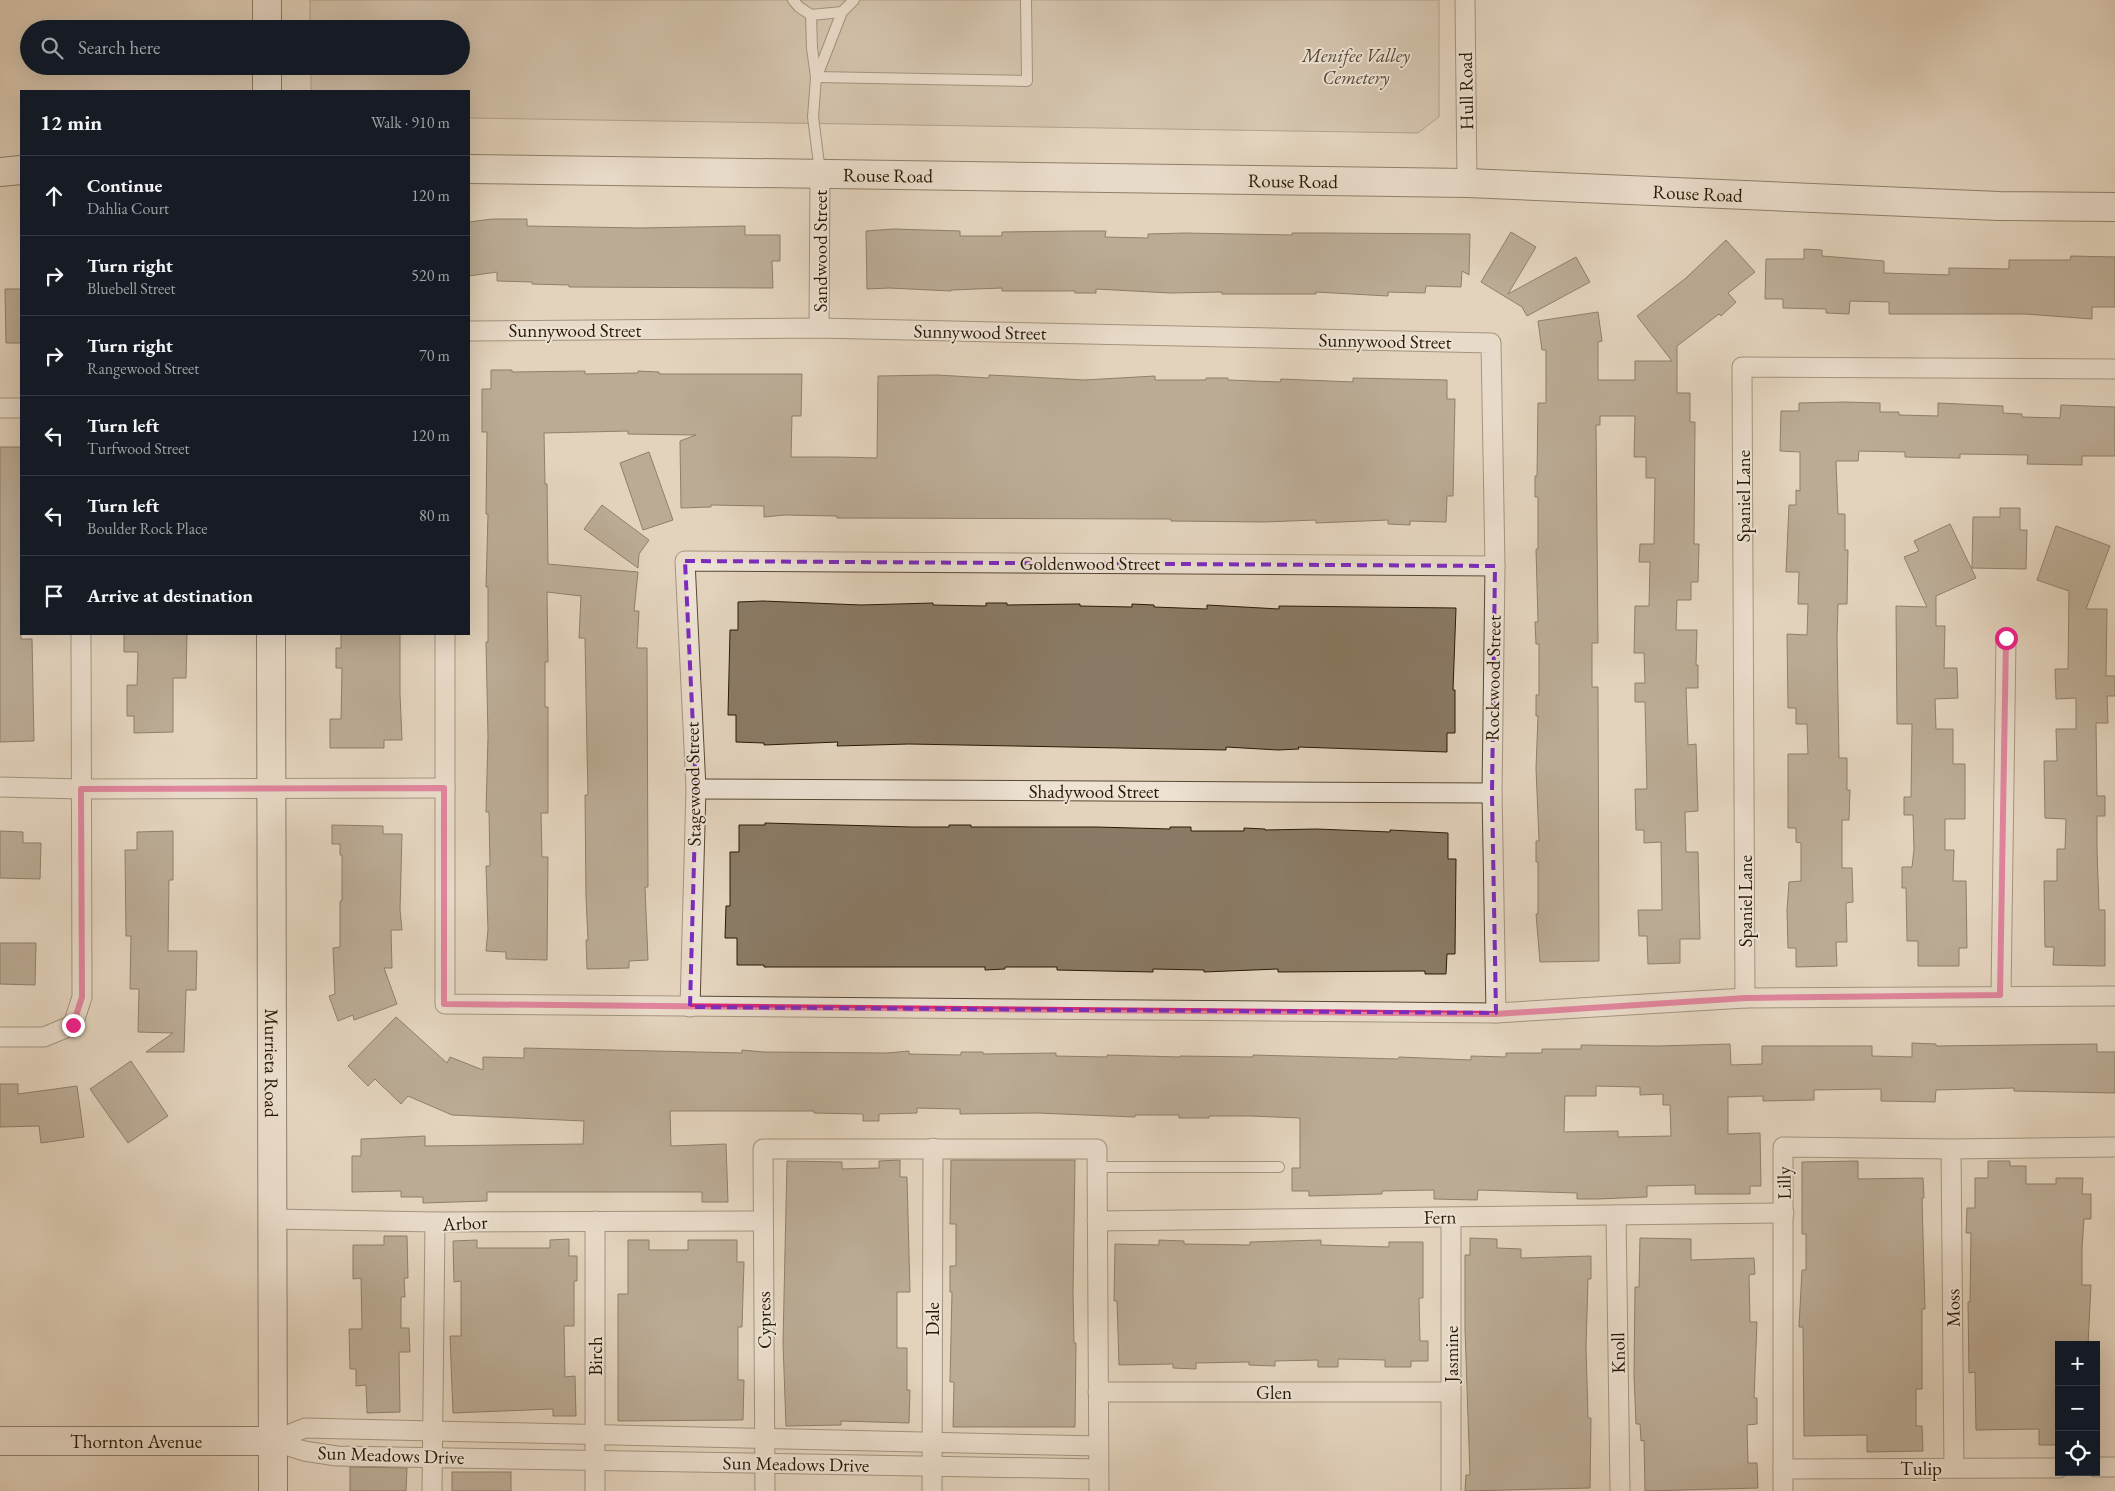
<!DOCTYPE html>
<meta charset="utf-8">
<style>
:root{--surface:#171b24;--page:#20242c;--text:#f1f3f6;--muted:#9ea1a6;--line:#363941}
body{margin:0;font-family:"EB Garamond",serif;background:var(--page);color:var(--text)}
.controls{position:absolute;right:15px;bottom:15px;display:grid;overflow:hidden;border-radius:0px;box-shadow:0 5px 20px #0002}
.controls button{width:45px;height:45px;display:grid;place-items:center;padding:0;border:0;border-bottom:1px solid var(--line);background:var(--surface);color:var(--text);font:25px sans-serif}
.stop{position:absolute;width:15px;height:15px;margin:-11px;border:4px solid #db2777;border-radius:50%;background:#fff}
.stop.end{background:#db2777;border-color:#fff;box-shadow:0 1px 5px #0008}
.list{margin:0;padding:0;list-style:none}
h2{display:flex;justify-content:space-between;align-items:center;height:65px;margin:0;padding:0 20px;font-size:21px}
h2 small{font-size:16px;font-weight:400;color:var(--muted)}
.list li{display:grid;grid-template-columns:32px 1fr auto;gap:15px;align-items:center;box-sizing:border-box;height:80px;padding:0 20px;border-top:1px solid var(--line)}
.list b{display:block;font-size:19px;white-space:nowrap}
.list p{margin:0;font-size:16px;white-space:nowrap;color:var(--muted)}
.list em{font-size:16px;font-style:normal;color:var(--muted)}
.icon{flex:none;width:28px;height:28px;fill:none;stroke:currentColor;stroke-width:2;stroke-linecap:round;stroke-linejoin:round}
.map{position:relative;flex:none;width:2115px;height:1491px;overflow:hidden}
.search{position:absolute;background:var(--surface);box-shadow:0 5px 20px #0002;left:20px;top:20px;width:450px;height:55px;display:flex;align-items:center;gap:12px;box-sizing:border-box;padding:0 18px;border-radius:28px;color:var(--muted);font-size:19px}
.panel{position:absolute;background:var(--surface);box-shadow:0 5px 20px #0002;left:20px;top:90px;width:450px;height:545px;border-radius:0px}
.map>svg:first-child{display:block}
.green{fill:#c3b49e;stroke:#766752}
.building{fill:#8a7a65;stroke:#291a05;fill-rule:evenodd}
.lines{fill:none;stroke-linecap:round;stroke-linejoin:round}
.lane-casing{stroke:#584833;stroke-width:12}
.street-casing{stroke:#584833;stroke-width:21}
.secondary-casing{stroke:#291a05;stroke-width:30}
.lane{stroke:#ede2d4;stroke-width:10}
.street{stroke:#ede2d4;stroke-width:19}
.secondary{stroke:#ede2d4;stroke-width:28}
.route{stroke:#db2777;stroke-width:6}
.marked{fill:none;stroke:#7b2cbf;stroke-width:4;stroke-dasharray:10 6;stroke-linejoin:round}
.labels{text-anchor:middle;dominant-baseline:central;stroke-width:4;stroke-linejoin:round;paint-order:stroke}
.park-label{font-size:19px;font-style:italic;fill:#574833;stroke:#ede2d4}
.street-label{font-size:19px;fill:#291a05;stroke:#ede2d4}
</style>
<div class="map">
<svg width="2115" height="1491" viewBox="0 0 2115 1491">
<rect width="100%" height="100%" fill="#e3d3bd"/>
<filter id="stains"><feTurbulence type="fractalNoise" baseFrequency=".004" numOctaves="4"/><feColorMatrix values="0 0 0 0 .2 0 0 0 0 .09 0 0 0 0 .02 0 0 0 .5 -.17"/></filter>
<radialGradient id="worn" r=".72"><stop offset=".6" stop-color="#630" stop-opacity="0"/><stop offset="1" stop-color="#630" stop-opacity=".3"/></radialGradient>
<polygon class="green" points="310,0 1439,0 1439,117 1418,133 469,118 469,91 311,91 311,66 461,66 461,29 310,29"/>
<g class="building">
<polygon points="492,219 527,219 527,226 642,228 745,226 745,235 780,235 780,261 772,261 773,288 569,287 569,285 532,284 532,282 497,281 497,272 469,276 469,222"/>
<polygon points="893,229 960,231 960,236 1002,236 1002,232 1076,231 1106,231 1105,237 1148,238 1148,234 1185,233 1292,235 1292,233 1324,233 1470,234 1469,275 1462,271 1461,287 1426,286 1425,293 1388,292 1388,296 1316,292 1316,294 1222,294 1222,292 1170,293 1096,289 1096,293 1075,293 1075,291 1002,291 1002,288 951,290 951,291 889,288 867,289 866,231"/>
<polygon points="1511,232 1536,247 1508,294 1576,257 1590,282 1527,316 1522,307 1481,282"/>
<polygon points="1726,240 1755,272 1728,293 1736,302 1721,316 1719,314 1677,346 1677,393 1690,393 1690,422 1695,422 1694,544 1699,544 1698,582 1691,582 1691,600 1677,600 1676,630 1697,630 1696,665 1698,665 1698,688 1686,688 1688,745 1696,744 1698,811 1685,812 1686,852 1698,852 1700,939 1680,939 1680,963 1648,964 1647,936 1639,936 1638,910 1662,910 1661,842 1644,843 1644,830 1636,830 1635,789 1647,789 1645,702 1635,702 1635,683 1645,683 1644,653 1634,653 1635,606 1649,606 1650,562 1639,562 1640,544 1654,544 1655,478 1646,478 1646,457 1634,457 1635,416 1600,416 1600,425 1596,425 1598,643 1592,643 1592,687 1598,687 1599,961 1540,962 1536,914 1538,914 1538,862 1536,862 1536,841 1539,841 1536,768 1538,716 1536,716 1536,695 1539,695 1539,644 1536,644 1535,622 1538,622 1536,549 1538,549 1538,497 1535,497 1535,476 1537,476 1538,403 1546,403 1546,350 1542,350 1538,321 1598,312 1602,341 1598,342 1598,380 1635,380 1635,361 1672,361 1637,316 1686,278"/>
<polygon points="1804,249 1822,250 1822,256 1884,261 1884,273 1949,275 1949,268 2009,269 2009,260 2070,260 2071,256 2115,257 2115,307 2092,307 2092,319 2026,314 1889,314 1889,302 1850,301 1849,314 1826,313 1826,309 1783,308 1783,299 1765,299 1766,259 1804,259"/>
<polygon points="5,289 21,289 21,343 6,343"/>
<polygon points="491,370 512,370 512,372 585,371 585,374 638,373 638,371 659,372 659,374 802,374 801,416 792,416 791,457 837,457 877,458 878,376 937,375 989,378 989,375 1010,376 1084,380 1155,376 1155,380 1206,380 1206,378 1228,378 1228,380 1280,382 1281,379 1353,382 1353,378 1447,380 1447,399 1455,399 1453,496 1447,496 1446,522 1410,521 1410,525 1388,524 1388,520 1316,523 1316,520 1264,522 1171,521 1171,519 837,518 837,516 785,515 764,517 764,506 711,505 711,507 681,508 680,441 696,435 628,434 628,431 544,433 545,484 547,484 548,564 638,572 634,611 639,611 637,648 647,648 648,887 645,887 648,960 629,961 629,968 587,969 586,940 588,940 586,897 585,795 588,795 587,751 585,638 579,638 581,596 547,592 548,662 545,662 545,707 548,707 548,813 541,813 542,857 548,857 547,960 506,959 506,952 486,951 488,930 486,866 490,866 489,812 486,812 488,737 486,642 488,642 488,587 486,587 488,514 486,514 487,432 482,432 482,389 491,389"/>
<polygon points="1843,402 1880,403 1880,412 1899,412 1899,415 1938,416 1938,403 2003,406 2003,413 2022,414 2022,417 2060,418 2061,405 2115,407 2115,456 2082,456 2082,465 2027,464 2028,455 1960,454 1960,458 1905,457 1905,452 1859,451 1858,461 1836,461 1838,514 1845,514 1845,550 1848,550 1847,604 1838,604 1837,638 1839,758 1847,758 1847,790 1850,790 1849,820 1842,820 1842,868 1852,868 1853,902 1846,903 1847,942 1836,942 1837,966 1796,967 1796,948 1788,948 1787,910 1789,882 1801,881 1801,843 1796,842 1796,828 1788,828 1788,754 1808,754 1807,724 1796,724 1796,708 1788,708 1787,634 1807,635 1808,604 1798,604 1799,572 1786,572 1789,505 1796,505 1796,490 1800,491 1800,452 1780,451 1781,411 1799,411 1799,403"/>
<polygon points="0,447 21,447 21,639 32,639 34,741 0,742"/>
<polygon points="649,452 673,520 643,530 620,463"/>
<polygon points="602,505 649,540 639,554 638,568 584,529"/>
<polygon points="2000,508 2020,508 2020,530 2027,530 2026,569 1972,568 1973,517 2000,517"/>
<polygon points="1950,524 1976,578 1936,596 1936,626 1945,626 1944,668 1957,668 1958,698 1935,699 1936,729 1953,729 1953,764 1965,764 1965,819 1945,819 1945,850 1954,850 1953,881 1966,881 1967,948 1959,948 1959,966 1918,966 1918,941 1907,941 1906,888 1902,888 1902,867 1912,867 1914,849 1913,815 1904,815 1904,797 1911,797 1912,724 1897,724 1896,606 1927,607 1904,557 1919,551 1914,541"/>
<polygon points="2056,526 2110,546 2086,609 2107,609 2106,676 2115,676 2115,696 2107,696 2108,723 2096,723 2097,796 2105,796 2105,816 2097,816 2097,848 2099,910 2105,910 2105,966 2053,965 2054,947 2045,947 2044,881 2057,881 2057,849 2065,849 2066,819 2045,818 2044,761 2057,761 2056,729 2076,729 2076,698 2056,699 2055,669 2068,669 2069,591 2037,580"/>
<polygon points="763,601 861,605 933,603 933,605 986,606 986,603 1007,603 1007,605 1080,604 1080,606 1132,607 1132,604 1154,605 1154,607 1207,609 1207,605 1279,609 1279,606 1456,608 1453,690 1455,690 1455,733 1447,733 1447,752 1298,747 1299,749 1278,750 1226,747 1226,750 909,744 837,746 838,742 764,745 764,743 736,742 736,715 728,715 730,630 738,630 738,602"/>
<polygon points="124,634 187,634 186,678 173,678 173,732 134,733 134,716 127,716 127,685 137,685 138,652 124,652"/>
<polygon points="341,634 400,634 400,694 402,740 384,740 384,748 330,748 330,719 341,719 342,668 336,668 336,648 341,648"/>
<polygon points="765,823 912,827 949,827 949,825 971,825 971,827 1096,827 1170,829 1170,827 1191,827 1191,831 1244,831 1244,828 1265,829 1265,830 1317,829 1390,832 1390,830 1448,833 1448,859 1456,859 1455,954 1447,954 1446,974 1425,974 1425,971 1278,972 1278,969 1204,972 1204,970 1153,969 1153,972 1057,970 1057,967 1005,967 1005,969 985,970 985,967 764,967 764,965 737,965 737,938 725,938 726,906 730,906 730,852 739,852 739,825 765,825"/>
<polygon points="332,825 383,826 383,834 402,834 400,910 402,930 391,930 392,968 384,968 397,1004 354,1020 353,1015 338,1021 329,996 335,994 333,948 340,947 340,901 342,901 342,855 340,855 340,844 332,844"/>
<polygon points="0,831 23,832 23,843 41,843 40,879 0,878"/>
<polygon points="173,831 173,880 169,880 168,951 197,951 196,990 186,990 184,1052 146,1052 173,1033 138,1032 139,989 130,989 131,936 126,936 125,850 137,850 137,832"/>
<polygon points="0,943 36,943 35,985 0,984"/>
<path d="M396,1017L447,1063L450,1057L483,1070V1057L524,1058V1048L742,1053V1050L764,1052L887,1053L909,1051V1054L961,1055V1052H983V1054L1056,1053V1056L1107,1057V1055L1180,1057V1056L1253,1057V1055L1398,1059L1399,1057L1471,1060V1056L1506,1057V1053H1542V1049H1581V1045L1657,1046L1730,1044L1731,1065L1762,1064V1046H1872V1056L1912,1057V1043L1936,1044V1046L2097,1044V1052H2115V1093L2014,1091V1088L1936,1090L1935,1102L1881,1101V1089L1814,1090V1100L1763,1101V1096L1728,1097V1134L1760,1133L1761,1186H1750V1194H1695V1185L1647,1186V1197L1597,1199H1577V1193L1478,1190L1477,1200L1434,1199V1190L1382,1191V1194L1309,1196V1191H1292V1168H1300V1118L1251,1116H1209V1118H1179V1115H1135V1117L1037,1113L960,1114V1109L917,1108V1113L879,1114V1121H863V1114L814,1113V1111H670L671,1146L726,1144L728,1202H702V1192H487V1201L423,1203V1197H401V1191L352,1192V1156H361V1139L425,1136V1146L583,1144L584,1121L452,1115L408,1096L401,1104L375,1079L368,1086L348,1066ZM1596,1086L1640,1087V1095L1663,1094V1105H1670L1671,1136L1618,1137V1131L1564,1132L1565,1096H1596Z"/>
<polygon points="131,1061 168,1116 128,1143 90,1089"/>
<polygon points="0,1084 18,1084 18,1094 77,1086 84,1137 41,1143 39,1126 0,1127"/>
<polygon points="900,1160 900,1177 907,1177 910,1292 897,1292 897,1348 907,1348 907,1390 910,1390 909,1423 841,1421 841,1425 786,1426 783,1343 787,1161 842,1162 842,1169 879,1168 879,1161"/>
<polygon points="951,1160 1075,1160 1073,1292 1074,1343 1076,1343 1075,1427 953,1427 954,1382 950,1382 952,1292 950,1292 950,1266 956,1266 956,1224 950,1224"/>
<polygon points="1858,1161 1858,1179 1923,1178 1924,1198 1922,1198 1925,1309 1922,1309 1922,1389 1916,1389 1916,1426 1922,1426 1923,1451 1867,1452 1867,1435 1804,1436 1803,1327 1799,1327 1802,1270 1806,1270 1806,1234 1802,1234 1802,1162"/>
<polygon points="1988,1161 2010,1161 2010,1166 2026,1166 2026,1184 2056,1184 2056,1178 2083,1178 2082,1194 2091,1194 2091,1219 2084,1219 2082,1248 2082,1285 2091,1285 2088,1345 2059,1345 2059,1445 2039,1445 2039,1429 1976,1430 1975,1372 1969,1373 1968,1302 1970,1302 1971,1233 1966,1233 1967,1208 1975,1208 1975,1178 1988,1178"/>
<polygon points="384,1236 407,1236 408,1278 404,1278 405,1297 401,1297 401,1328 409,1328 410,1352 399,1352 400,1412 367,1413 366,1385 356,1386 356,1369 350,1369 349,1329 362,1329 361,1278 353,1279 353,1245 384,1245"/>
<polygon points="1470,1238 1497,1239 1497,1248 1521,1249 1521,1258 1591,1256 1591,1279 1588,1279 1586,1347 1588,1418 1591,1418 1590,1488 1465,1491 1466,1475 1470,1475 1465,1329 1465,1255 1470,1255"/>
<polygon points="1640,1238 1691,1239 1691,1260 1754,1258 1755,1274 1749,1275 1750,1322 1757,1322 1754,1398 1757,1398 1757,1424 1747,1425 1748,1463 1757,1463 1758,1488 1645,1491 1644,1440 1641,1441 1640,1424 1636,1424 1634,1376 1635,1287 1639,1287"/>
<polygon points="569,1239 569,1256 577,1256 577,1281 574,1281 574,1326 564,1326 565,1377 575,1376 576,1416 553,1416 553,1409 453,1413 450,1336 461,1336 461,1281 454,1282 453,1241 477,1240 477,1248 550,1248 550,1240"/>
<polygon points="628,1240 649,1240 649,1250 688,1250 688,1240 737,1240 737,1262 744,1262 742,1327 738,1327 738,1380 744,1380 743,1420 618,1421 618,1294 628,1294"/>
<polygon points="1159,1240 1184,1241 1184,1244 1250,1245 1250,1242 1321,1240 1321,1245 1389,1247 1389,1242 1423,1242 1423,1298 1419,1298 1420,1341 1428,1341 1428,1361 1411,1361 1411,1367 1385,1367 1385,1360 1338,1359 1338,1367 1318,1367 1318,1360 1275,1361 1275,1366 1249,1365 1249,1362 1196,1363 1196,1369 1173,1368 1173,1364 1119,1365 1117,1301 1114,1301 1115,1244 1159,1245"/>
<polygon points="350,1467 407,1468 406,1491 350,1491"/>
<rect x="452" y="1472" width="59" height="19"/>
</g>
<g class="lines">
<defs>
<g id="lane">
<polyline points="793,0 799,7 811,15 812,48 816,77 813,117 820,172"/>
<polyline points="811,15 842,12"/>
<polyline points="817,76 842,12 854,0"/>
<polyline points="816,77 1027,81 1026,0"/>
<polyline points="1097,1167 1279,1167"/>
</g>
<g id="street">
<polyline points="1465,0 1467,183"/>
<polyline points="819,328 820,174"/>
<polyline points="469,331 819,328 1491,343 1495,566 1492,793 1496,1013"/>
<polyline points="0,408 21,408"/>
<polyline points="445,634 445,1004 1496,1013 1745,998 2115,996"/>
<polyline points="0,787 81,789 445,788"/>
<polyline points="696,789 1492,793"/>
<polyline points="2001,995 2006,638"/>
<polyline points="1745,998 1742,367 2115,369"/>
<polyline points="690,1007 696,789 685,561 1495,566"/>
<polyline points="0,1037 44,1037 73,1025 82,997 81,634"/>
<polyline points="1951,1149 1954,1468"/>
<polyline points="1616,1215 1620,1491"/>
<polyline points="273,1219 435,1222 762,1221"/>
<polyline points="1097,1221 1784,1213"/>
<polyline points="1098,1392 1451,1392"/>
<polyline points="273,1441 305,1428 1098,1446"/>
<polyline points="273,1441 304,1451 337,1456 1098,1469"/>
<polyline points="2096,1467 2115,1467"/>
<polyline points="1783,1469 2059,1468"/>
<polyline points="432,1491 435,1222"/>
<polyline points="595,1491 595,1221"/>
<polyline points="765,1491 763,1149 1097,1149 1099,1491"/>
<polyline points="932,1491 933,1148"/>
<polyline points="1451,1491 1451,1217"/>
<polyline points="1783,1491 1783,1147 1951,1149 2115,1147"/>
</g>
<g id="secondary">
<polyline points="267,29 267,0"/>
<polyline points="267,91 267,66"/>
<path id="s1" d="M469,169L1467,183L1999,206L2115,207"/>
<polyline points="0,172 21,170"/>
<path id="s2" d="M271,634L273,1491"/>
<path id="s3" d="M0,1441H273"/>
</g>
</defs>
<use href="#lane" class="lane-casing"/>
<use href="#street" class="street-casing"/>
<use href="#secondary" class="secondary-casing"/>
<use href="#lane" class="lane"/>
<use href="#street" class="street"/>
<use href="#secondary" class="secondary"/>
</g>
<g class="lines">
<polyline class="route" points="73,1025 82,997 81,789 444,788 444,1004 1496,1014 1746,998 2000,995 2006,638"/>
</g>
<path d="M0 0H2115V1491H0ZM685,561L1495,566L1492,793L1496,1013L690,1007L696,789Z" fill="#e3d3bd" fill-opacity=".55" fill-rule="evenodd"/>
<path class="marked" d="M685,561L1495,566L1492,793L1496,1013L690,1007L696,789Z"/>
<g class="labels">
<g class="park-label">
<text x="1356" y="55">Menifee Valley<tspan x="1356" dy="22">Cemetery</tspan></text>
</g>
<g class="street-label">
<text transform="translate(1466 91) rotate(-91)">Hull Road</text>
<text stroke="none"><textPath href="#s1" startOffset="419">Rouse Road</textPath></text>
<text stroke="none"><textPath href="#s1" startOffset="824">Rouse Road</textPath></text>
<text stroke="none"><textPath href="#s1" startOffset="1229">Rouse Road</textPath></text>
<text transform="translate(820 251) rotate(-90)">Sandwood Street</text>
<text x="575" y="330">Sunnywood Street</text>
<text transform="translate(980 332) rotate(1)">Sunnywood Street</text>
<text transform="translate(1385 341) rotate(1)">Sunnywood Street</text>
<text transform="translate(1743 496) rotate(-90)">Spaniel Lane</text>
<text x="1090" y="563">Goldenwood Street</text>
<text transform="translate(1493 678) rotate(-89)">Rockwood Street</text>
<text transform="translate(693 784) rotate(-91)">Stagewood Street</text>
<text x="1094" y="791">Shadywood Street</text>
<text transform="translate(1745 901) rotate(-90)">Spaniel Lane</text>
<text stroke="none"><textPath href="#s2" startOffset="429">Murrieta Road</textPath></text>
<text transform="translate(1784 1183) rotate(-91)">Lilly</text>
<text transform="translate(1440 1217) rotate(-1)">Fern</text>
<text transform="translate(465 1223) rotate(-3)">Arbor</text>
<text transform="translate(1953 1308) rotate(-91)">Moss</text>
<text transform="translate(932 1319) rotate(-90)">Dale</text>
<text transform="translate(764 1320) rotate(-91)">Cypress</text>
<text transform="translate(1618 1353) rotate(-91)">Knoll</text>
<text transform="translate(1451 1354) rotate(-90)">Jasmine</text>
<text transform="translate(595 1356) rotate(-90)">Birch</text>
<text x="1274" y="1392">Glen</text>
<text stroke="none"><textPath href="#s3" startOffset="136">Thornton Avenue</textPath></text>
<text transform="translate(391 1455) rotate(2)">Sun Meadows Drive</text>
<text transform="translate(796 1464) rotate(1)">Sun Meadows Drive</text>
<text x="1921" y="1468">Tulip</text>
</g>
</g>
<rect width="100%" height="100%" filter="url(#stains)"/>
<rect width="100%" height="100%" fill="url(#worn)"/>
</svg>
<div class="controls">
<button>+</button>
<button>−</button>
<button><svg class="icon" aria-label="locate" viewBox="0 0 24 24"><circle cx="12" cy="12" r="6"/><path d="M12 2v4M12 18v4M2 12h4M18 12h4"/></svg></button>
</div>
<div class="stop" style="left:2006px;top:638px"></div>
<div class="stop end" style="left:73px;top:1025px"></div>
<div class="search"><svg class="icon" aria-label="search" viewBox="0 0 24 24"><circle cx="10" cy="10" r="6"/><path d="M15 15l6 6"/></svg>Search here</div>
<section class="panel">
<h2>12 min<small>Walk · 910 m</small></h2>
<ul class="list">
<li><svg class="icon" aria-label="ahead" viewBox="0 0 24 24"><path d="M12 20V5M6 11l6-6 6 6"/></svg><div><b>Continue</b><p>Dahlia Court</p></div><em>120 m</em></li>
<li><svg class="icon" aria-label="right" viewBox="0 0 24 24"><path d="M7 20v-9h11M14 6l5 5-5 5"/></svg><div><b>Turn right</b><p>Bluebell Street</p></div><em>520 m</em></li>
<li><svg class="icon" aria-label="right" viewBox="0 0 24 24"><path d="M7 20v-9h11M14 6l5 5-5 5"/></svg><div><b>Turn right</b><p>Rangewood Street</p></div><em>70 m</em></li>
<li><svg class="icon" aria-label="left" viewBox="0 0 24 24"><path d="M17 20v-9H6M10 6l-5 5 5 5"/></svg><div><b>Turn left</b><p>Turfwood Street</p></div><em>120 m</em></li>
<li><svg class="icon" aria-label="left" viewBox="0 0 24 24"><path d="M17 20v-9H6M10 6l-5 5 5 5"/></svg><div><b>Turn left</b><p>Boulder Rock Place</p></div><em>80 m</em></li>
<li><svg class="icon" aria-label="arrive" viewBox="0 0 24 24"><path d="M6 21V4h12l-3 4 3 4H6"/></svg><div><b>Arrive at destination</b></div></li>
</ul>
</section>
</div>
